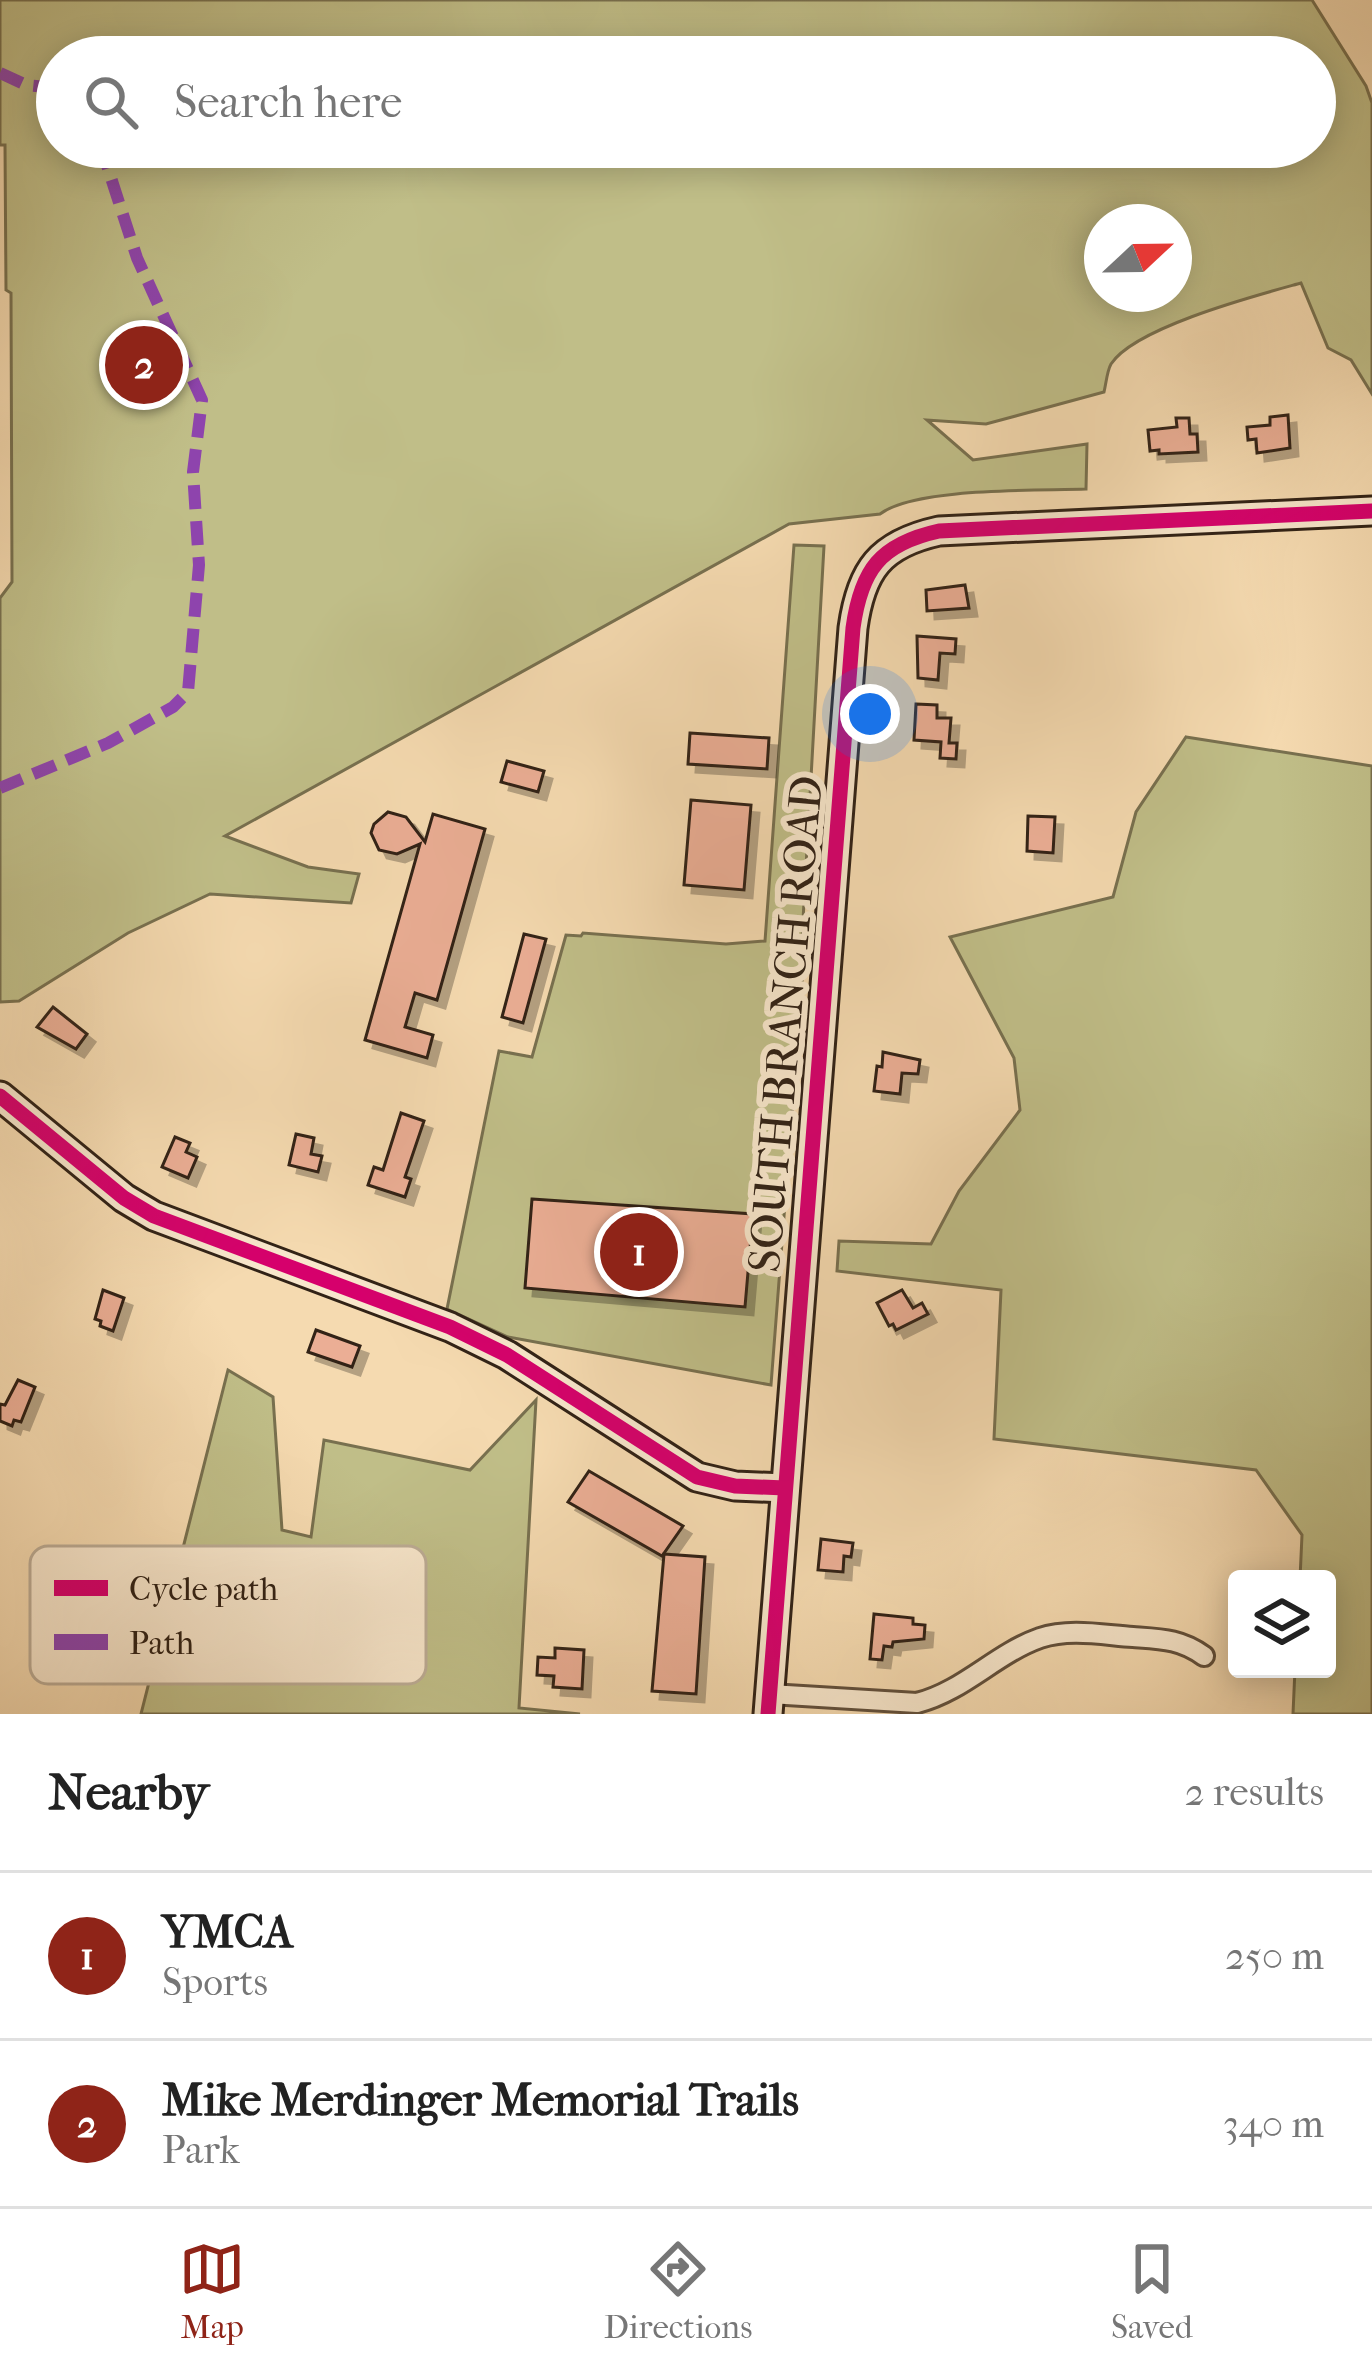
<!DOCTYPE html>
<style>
:root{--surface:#fff;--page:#f2f2f2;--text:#222;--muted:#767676;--line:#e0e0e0;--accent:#8f2418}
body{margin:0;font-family:"IM FELL French Canon",serif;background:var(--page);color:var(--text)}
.controls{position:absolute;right:36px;bottom:36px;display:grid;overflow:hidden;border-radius:12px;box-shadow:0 6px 30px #0003}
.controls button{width:108px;height:108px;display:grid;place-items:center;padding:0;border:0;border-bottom:3px solid var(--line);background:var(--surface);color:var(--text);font:60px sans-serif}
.compass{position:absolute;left:1084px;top:204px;width:108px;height:108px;border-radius:50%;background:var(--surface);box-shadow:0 6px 30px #0003;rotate:68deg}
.you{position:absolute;left:870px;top:714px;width:42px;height:42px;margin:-30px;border:9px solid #fff;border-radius:50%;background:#1a73e8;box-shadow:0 0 0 18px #1a73e833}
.badge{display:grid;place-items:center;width:78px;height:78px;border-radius:50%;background:var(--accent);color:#fff;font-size:39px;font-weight:700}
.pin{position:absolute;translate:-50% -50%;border:6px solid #fff;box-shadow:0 3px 12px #0006}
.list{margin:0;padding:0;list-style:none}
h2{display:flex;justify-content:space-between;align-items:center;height:156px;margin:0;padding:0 48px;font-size:51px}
h2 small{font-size:39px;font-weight:400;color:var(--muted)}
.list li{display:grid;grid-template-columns:78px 1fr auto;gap:36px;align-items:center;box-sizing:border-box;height:168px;padding:0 48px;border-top:3px solid var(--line)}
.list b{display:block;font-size:45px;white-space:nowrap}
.list p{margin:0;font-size:39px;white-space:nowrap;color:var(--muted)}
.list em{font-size:39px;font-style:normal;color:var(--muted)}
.icon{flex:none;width:66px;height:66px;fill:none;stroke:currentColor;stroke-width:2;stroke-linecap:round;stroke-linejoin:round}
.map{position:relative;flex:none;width:1372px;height:1714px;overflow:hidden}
.search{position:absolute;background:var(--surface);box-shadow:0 6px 30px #0003;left:36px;right:36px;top:36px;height:132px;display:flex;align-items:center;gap:30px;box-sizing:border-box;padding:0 42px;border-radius:66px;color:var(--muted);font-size:45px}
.sheet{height:492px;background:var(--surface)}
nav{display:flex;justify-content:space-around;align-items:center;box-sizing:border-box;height:168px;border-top:3px solid var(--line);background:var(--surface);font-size:33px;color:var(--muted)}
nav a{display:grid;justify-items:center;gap:6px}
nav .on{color:var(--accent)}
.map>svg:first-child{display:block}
.green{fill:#c0be88;stroke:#78704f;stroke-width:3;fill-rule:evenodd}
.building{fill:#ebae95;stroke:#312216;stroke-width:3;filter:url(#shadow)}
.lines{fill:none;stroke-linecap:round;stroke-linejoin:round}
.street-casing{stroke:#62503c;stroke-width:24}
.secondary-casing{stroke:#312216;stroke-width:33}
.street{stroke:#f8e7cc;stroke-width:18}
.secondary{stroke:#f8e7cc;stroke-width:27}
.quiet{stroke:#8e44ad;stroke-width:12;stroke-dasharray:24 12;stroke-linecap:butt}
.cycleway-casing{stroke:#f8e7cc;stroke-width:22}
.cycleway{stroke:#d6006c;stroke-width:15}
.labels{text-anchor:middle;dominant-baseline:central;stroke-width:12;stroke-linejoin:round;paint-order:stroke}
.street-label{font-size:45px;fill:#312216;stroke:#f8e7cc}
.key{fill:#f8e7cc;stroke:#bcac95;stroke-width:3}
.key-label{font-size:33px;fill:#312216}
</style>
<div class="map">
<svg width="1372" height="1714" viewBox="0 0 1372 1714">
<defs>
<filter id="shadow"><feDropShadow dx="8" dy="8" stdDeviation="0" flood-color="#0004"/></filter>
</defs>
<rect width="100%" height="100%" fill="#f5dab0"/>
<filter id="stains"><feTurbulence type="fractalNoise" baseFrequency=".00167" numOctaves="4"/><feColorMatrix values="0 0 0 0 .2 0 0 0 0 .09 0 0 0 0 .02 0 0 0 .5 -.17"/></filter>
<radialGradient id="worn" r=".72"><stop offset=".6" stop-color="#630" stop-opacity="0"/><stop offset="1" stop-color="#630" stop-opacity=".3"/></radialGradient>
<g class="green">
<path d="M0,0H1312L1366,86L1372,103V394L1351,360L1328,348L1301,283C1258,295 1135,327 1111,364C1107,371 1106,384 1104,392L986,424L927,420L973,460L1087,444L1086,489C1039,491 915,487 880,514L789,524L225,836L308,867L359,874L351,903L210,894L128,933L19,1001L0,1002V598L12,582L11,293L6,290L5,145H0ZM1315,57V147H57V57ZM1102,222H1174V294H1102Z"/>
<polygon points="794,545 824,546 801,956 804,957 771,1385 508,1337 447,1309 499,1051 532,1057 566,935 581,936 583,933 726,944 765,941"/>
<polygon points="1186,737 1372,766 1372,1714 1293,1714 1295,1669 1327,1669 1327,1579 1300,1579 1302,1535 1256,1470 994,1439 1001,1290 837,1271 839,1241 931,1244 959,1191 1020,1110 1014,1058 950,937 1113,897 1136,812"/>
<polygon points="228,1370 273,1397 282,1530 311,1537 324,1440 470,1470 536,1400 519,1708 580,1714 141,1714"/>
</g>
<g class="building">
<polygon points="1288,415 1290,448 1257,453 1256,439 1248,440 1247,427 1270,425 1270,417"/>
<polygon points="1176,418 1189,418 1190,434 1197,434 1198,452 1159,454 1159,450 1150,451 1148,430 1177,427"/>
<polygon points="965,585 969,608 927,611 926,590"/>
<polygon points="917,636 956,639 955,654 940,653 938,680 918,678"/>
<polygon points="916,704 937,705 937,718 951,718 949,743 957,743 956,759 940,758 941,742 914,740"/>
<polygon points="690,733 769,738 767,769 688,764"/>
<polygon points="507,761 544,771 538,792 501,782"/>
<polygon points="691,800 751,805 744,890 684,885"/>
<polygon points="388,812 406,817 425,842 433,814 485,829 437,1000 415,993 405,1027 433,1035 427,1058 365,1040 420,844 397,854 379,850 371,833 374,824"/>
<polygon points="1028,816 1055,817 1053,853 1027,851"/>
<polygon points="524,934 546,939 523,1023 502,1017"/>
<polygon points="53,1007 87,1034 76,1049 37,1027"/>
<polygon points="883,1052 920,1060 918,1074 902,1073 900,1094 874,1091 877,1066 882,1067"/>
<polygon points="401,1113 424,1121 405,1177 411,1179 405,1197 368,1185 374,1167 383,1170"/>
<polygon points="296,1134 314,1138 311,1154 322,1156 318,1172 289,1165"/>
<polygon points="175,1137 190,1143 186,1152 197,1157 188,1178 162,1167"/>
<polygon points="532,1199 753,1214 745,1307 525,1288"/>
<polygon points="103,1290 124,1298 113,1331 100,1326 101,1321 95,1319"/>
<polygon points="902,1290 913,1308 922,1303 928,1314 896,1330 893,1324 889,1326 877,1303"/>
<polygon points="316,1330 360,1346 352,1367 308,1352"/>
<polygon points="18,1380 35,1387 21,1422 14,1420 12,1426 0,1421 0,1404 5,1405"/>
<polygon points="589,1471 683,1526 662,1556 568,1502"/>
<polygon points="821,1539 853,1543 851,1557 844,1556 843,1572 818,1570"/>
<polygon points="664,1554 705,1557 696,1694 652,1691"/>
<polygon points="874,1614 913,1618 913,1624 925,1625 924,1639 893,1642 892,1647 884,1646 882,1660 870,1659"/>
<polygon points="555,1648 584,1650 582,1689 553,1687 554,1676 537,1675 538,1657 555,1658"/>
</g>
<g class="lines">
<defs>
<path id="street" d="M770,1694L917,1703C964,1691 995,1654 1040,1638C1070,1628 1103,1635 1133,1637C1161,1639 1181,1639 1204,1656"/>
<g id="secondary">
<polyline points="0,1096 124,1198 154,1216 450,1327 507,1355 697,1477 735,1486 785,1488"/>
<path d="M768,1714L853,628C861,570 880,544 939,531L1372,511"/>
</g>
</defs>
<use href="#street" class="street-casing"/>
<use href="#secondary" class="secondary-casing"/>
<use href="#street" class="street"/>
<use href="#secondary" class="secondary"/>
<g class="quiet">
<polyline points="0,73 26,85 57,88"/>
<polyline points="0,788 108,743 173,707 188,692 199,565 193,472 202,400 137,258 101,147"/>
</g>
<defs>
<g id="cycleway">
<polyline points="0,1096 124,1198 154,1216 450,1327 507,1355 697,1477 735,1486 785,1488"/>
<path d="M768,1714L853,628C861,570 880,544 939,531L1372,511"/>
</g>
</defs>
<use href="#cycleway" class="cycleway-casing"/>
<use href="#cycleway" class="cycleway"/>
</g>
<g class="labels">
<g class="street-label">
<text transform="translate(786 1024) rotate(-85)">SOUTH BRANCH ROAD</text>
</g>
</g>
<rect x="30" y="1546" width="396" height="138" rx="18" class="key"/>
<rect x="54" y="1580" width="54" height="16" fill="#d6006c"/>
<rect x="54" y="1634" width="54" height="16" fill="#8e44ad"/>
<g class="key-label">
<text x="129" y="1600">Cycle path</text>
<text x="129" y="1654">Path</text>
</g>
<rect width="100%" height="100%" filter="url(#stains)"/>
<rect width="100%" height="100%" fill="url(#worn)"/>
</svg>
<div class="controls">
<button><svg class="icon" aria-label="layers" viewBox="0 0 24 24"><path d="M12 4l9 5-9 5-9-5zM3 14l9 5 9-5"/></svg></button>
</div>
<svg class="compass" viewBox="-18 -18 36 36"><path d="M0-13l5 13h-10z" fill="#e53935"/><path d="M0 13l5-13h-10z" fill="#767676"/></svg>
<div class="you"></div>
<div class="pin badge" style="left:639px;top:1252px">1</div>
<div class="pin badge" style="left:144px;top:365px">2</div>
<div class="search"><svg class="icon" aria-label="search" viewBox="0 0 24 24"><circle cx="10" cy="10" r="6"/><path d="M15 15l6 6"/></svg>Search here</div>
</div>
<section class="sheet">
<h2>Nearby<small>2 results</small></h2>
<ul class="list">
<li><span class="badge">1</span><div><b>YMCA</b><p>Sports</p></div><em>250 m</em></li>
<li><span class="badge">2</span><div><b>Mike Merdinger Memorial Trails</b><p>Park</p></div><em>340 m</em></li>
</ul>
</section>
<nav>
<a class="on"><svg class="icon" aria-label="map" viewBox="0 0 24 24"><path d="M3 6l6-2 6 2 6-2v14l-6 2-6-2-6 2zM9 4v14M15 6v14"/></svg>Map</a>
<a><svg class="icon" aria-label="directions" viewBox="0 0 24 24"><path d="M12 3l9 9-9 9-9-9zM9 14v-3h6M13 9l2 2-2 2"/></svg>Directions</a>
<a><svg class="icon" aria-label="saved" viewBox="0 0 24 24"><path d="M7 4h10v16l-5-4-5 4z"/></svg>Saved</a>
</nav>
